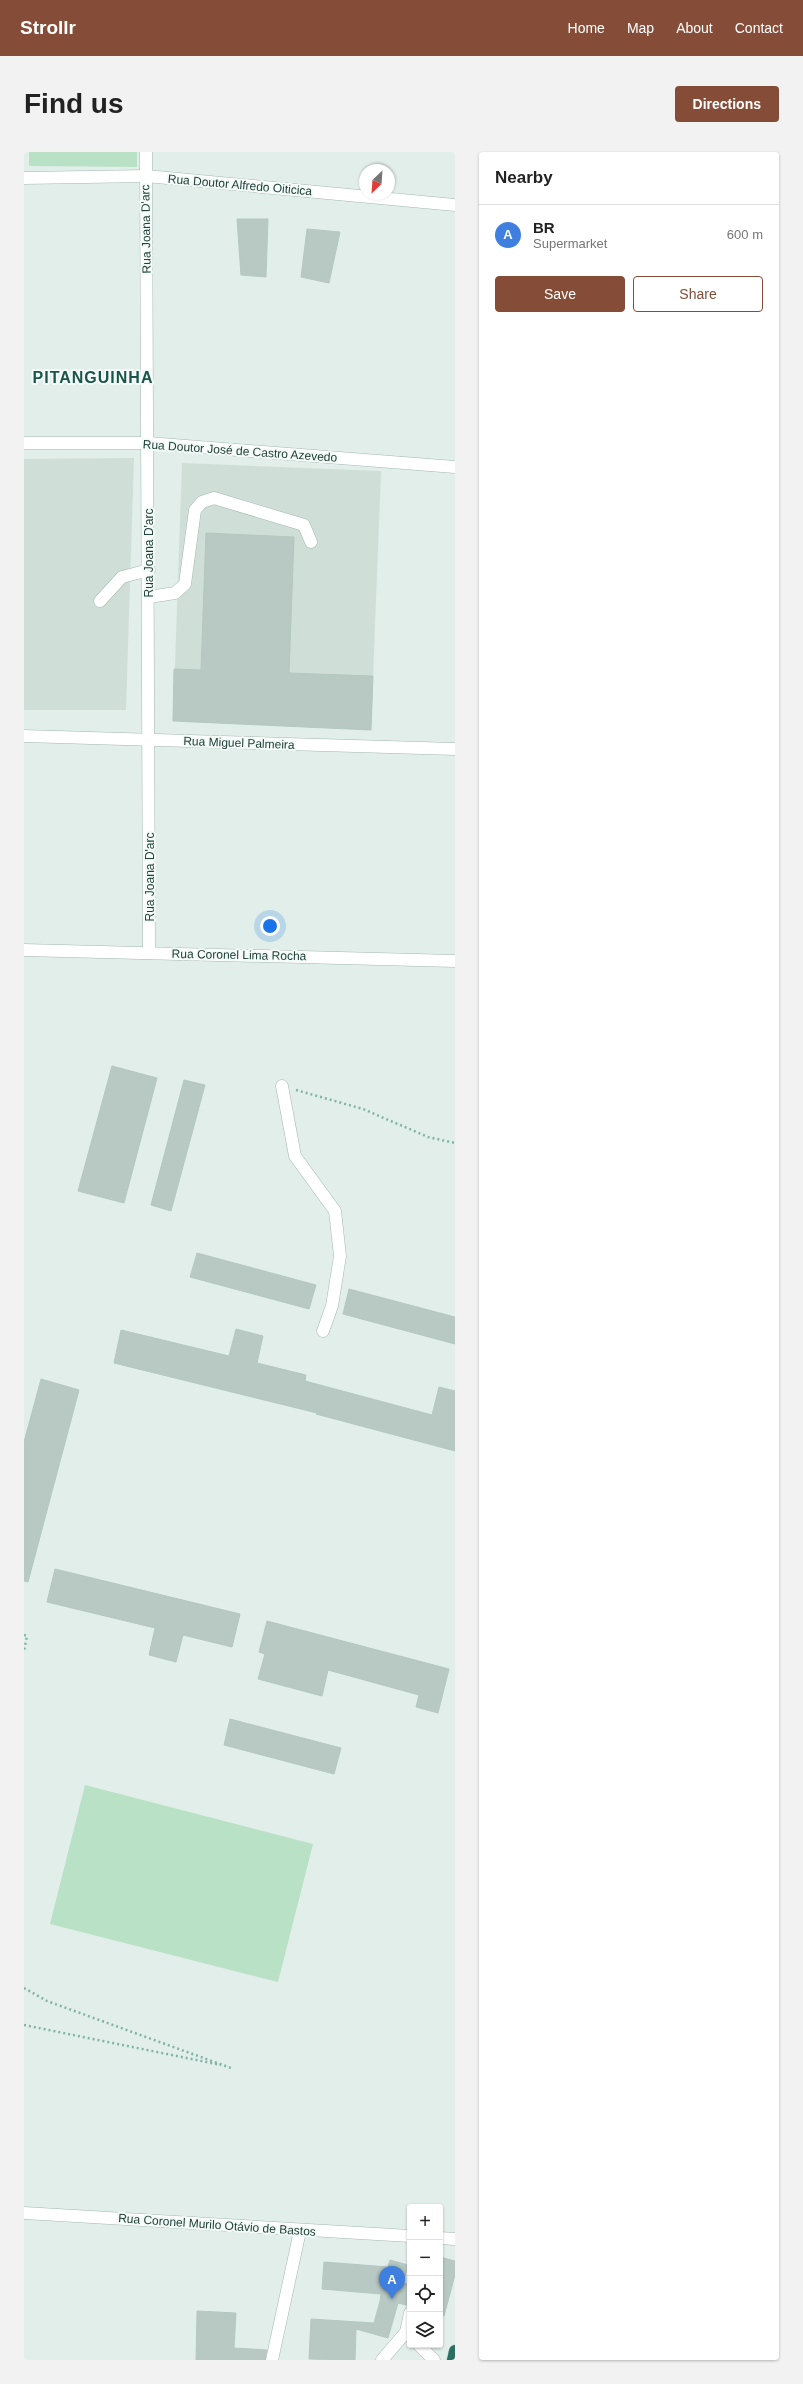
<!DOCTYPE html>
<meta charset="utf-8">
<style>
:root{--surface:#fff;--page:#f2f2f2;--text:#222;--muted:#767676;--line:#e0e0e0;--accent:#854c37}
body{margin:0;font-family:Arial,sans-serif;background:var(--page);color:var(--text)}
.controls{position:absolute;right:12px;bottom:12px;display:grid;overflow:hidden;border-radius:4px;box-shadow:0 1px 3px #0004}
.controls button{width:36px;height:36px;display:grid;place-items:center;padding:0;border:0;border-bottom:1px solid var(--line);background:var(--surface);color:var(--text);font:20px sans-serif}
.compass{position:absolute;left:335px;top:12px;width:36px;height:36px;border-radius:50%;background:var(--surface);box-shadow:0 1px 3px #0004;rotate:205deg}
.you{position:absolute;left:246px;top:774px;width:14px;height:14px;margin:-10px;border:3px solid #fff;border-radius:50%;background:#1a73e8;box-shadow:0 0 0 6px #1a73e833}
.badge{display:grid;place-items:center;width:26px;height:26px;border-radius:50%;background:var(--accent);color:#fff;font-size:13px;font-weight:700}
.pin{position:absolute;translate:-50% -33px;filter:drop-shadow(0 1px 2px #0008)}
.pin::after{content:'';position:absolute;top:21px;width:14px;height:12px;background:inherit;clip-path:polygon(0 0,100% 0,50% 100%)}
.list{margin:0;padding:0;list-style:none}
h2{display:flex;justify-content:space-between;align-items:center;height:52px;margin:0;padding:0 16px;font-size:17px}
h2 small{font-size:13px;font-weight:400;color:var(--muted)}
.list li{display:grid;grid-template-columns:26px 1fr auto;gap:12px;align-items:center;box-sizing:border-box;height:60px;padding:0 16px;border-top:1px solid var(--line)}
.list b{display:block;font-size:15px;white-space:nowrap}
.list p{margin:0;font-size:13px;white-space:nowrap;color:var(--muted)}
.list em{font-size:13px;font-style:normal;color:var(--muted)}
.actions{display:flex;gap:8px;padding:12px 16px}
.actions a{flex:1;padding:9px 0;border:1px solid var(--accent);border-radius:4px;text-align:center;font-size:14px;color:var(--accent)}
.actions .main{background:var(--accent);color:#fff}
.icon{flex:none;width:22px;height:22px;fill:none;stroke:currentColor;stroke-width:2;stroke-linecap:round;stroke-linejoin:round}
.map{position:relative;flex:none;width:431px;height:2208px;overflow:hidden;border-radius:4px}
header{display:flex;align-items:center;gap:24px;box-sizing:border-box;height:56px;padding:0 20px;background:var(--accent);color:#fff}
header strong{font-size:19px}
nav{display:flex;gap:22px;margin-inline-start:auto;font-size:14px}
.intro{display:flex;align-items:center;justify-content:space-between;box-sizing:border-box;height:96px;padding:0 24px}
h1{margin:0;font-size:28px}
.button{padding:10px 18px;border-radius:4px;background:var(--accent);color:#fff;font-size:14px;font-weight:700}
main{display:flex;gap:24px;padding:0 24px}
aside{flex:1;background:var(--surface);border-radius:4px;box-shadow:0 1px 3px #0004}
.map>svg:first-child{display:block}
.built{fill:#d0ded8}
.green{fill:#b9e1c5}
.building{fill:#b7c9c2;stroke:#b4c8c0}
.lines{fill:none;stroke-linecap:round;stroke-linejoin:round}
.minor-casing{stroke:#a4b7b1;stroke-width:13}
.highway-casing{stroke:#c1cac8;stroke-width:13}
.path{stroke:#80b4a6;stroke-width:2.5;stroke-dasharray:2 3;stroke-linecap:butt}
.minor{stroke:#fff;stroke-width:12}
.highway{stroke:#297064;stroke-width:12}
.labels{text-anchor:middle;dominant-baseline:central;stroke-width:4;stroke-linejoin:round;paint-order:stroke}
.street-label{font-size:12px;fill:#204139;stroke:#f3faf7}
.district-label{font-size:16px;font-weight:bold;letter-spacing:1px;fill:#1a5549;stroke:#f3faf7}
</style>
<header>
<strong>Strollr</strong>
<nav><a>Home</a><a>Map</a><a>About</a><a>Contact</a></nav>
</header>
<div class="intro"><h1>Find us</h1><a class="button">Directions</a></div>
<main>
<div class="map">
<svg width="431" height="2208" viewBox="0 0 431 2208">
<rect width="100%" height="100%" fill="#e2eee9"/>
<g class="built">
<polygon points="110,306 102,558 0,558 0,307"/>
<polygon points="158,311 357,319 347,578 149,569"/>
</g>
<g class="green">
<polygon points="5,0 113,0 113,15 5,14"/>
<polygon points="61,1633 289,1692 254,1830 26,1772"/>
</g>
<g class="building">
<polygon points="213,67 244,67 242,125 217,123"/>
<polygon points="283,77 316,80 305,131 277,125"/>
<polygon points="182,381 270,385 265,521 349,524 347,578 149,569 150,517 177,518"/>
<polygon points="88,914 133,926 100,1051 54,1039"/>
<polygon points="160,928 181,933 147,1059 127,1053"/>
<polygon points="173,1101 292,1133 285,1157 166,1125"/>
<polygon points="325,1137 431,1165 431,1192 319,1162"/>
<polygon points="212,1177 239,1184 233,1211 282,1223 281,1229 408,1263 415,1235 431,1239 431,1299 292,1262 293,1261 90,1211 97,1178 205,1204"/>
<polygon points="17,1227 55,1238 4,1430 0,1429 0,1290"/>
<polygon points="31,1417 216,1462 208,1495 159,1483 152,1510 125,1503 131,1476 23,1450"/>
<polygon points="243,1469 425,1517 414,1561 392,1555 395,1543 304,1518 298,1544 234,1527 241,1502 235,1500"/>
<polygon points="206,1567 317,1596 310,1622 200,1593"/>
<polygon points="416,2105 431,2109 431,2123 420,2164 416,2163"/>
<polygon points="366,2108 384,2113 379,2131 386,2133 386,2154 374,2151 364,2186 332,2177 331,2208 285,2207 287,2167 350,2171 356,2149 357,2142 298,2137 300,2110 364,2115"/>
<polygon points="173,2159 212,2161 210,2196 243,2198 241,2208 172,2208"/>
</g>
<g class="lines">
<defs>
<g id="minor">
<polyline points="122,0 125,801"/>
<polyline points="0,26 122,24 431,53"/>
<polyline points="0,291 124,291 431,315"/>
<polyline points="125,445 151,441 161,432 171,358 178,350 190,346 280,373 287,390"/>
<polyline points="76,449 98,425 125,418"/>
<polyline points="0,584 431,597"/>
<polyline points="0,798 431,809"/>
<polyline points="258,934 271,1004 311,1059 316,1104 308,1154 299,1179"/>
<polyline points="0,2061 386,2084"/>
<polyline points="416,2086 431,2087"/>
<polyline points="386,2161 382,2180 386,2184"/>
<polyline points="395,2193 410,2208"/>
<polyline points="248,2208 276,2079"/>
<polyline points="358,2208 382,2180"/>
</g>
<polyline id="highway" points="429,2208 431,2199"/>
</defs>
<use href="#minor" class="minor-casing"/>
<use href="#highway" class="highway-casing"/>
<g class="path">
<polyline points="272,938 339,957 404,985 431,991"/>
<polyline points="0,1483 3,1484 0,1499"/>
<polyline points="0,1836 23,1849 207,1916"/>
<polyline points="0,1873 197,1913"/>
</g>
<use href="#minor" class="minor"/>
<use href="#highway" class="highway"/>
</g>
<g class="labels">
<g class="street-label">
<text transform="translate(216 33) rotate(5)">Rua Doutor Alfredo Oiticica</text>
<text transform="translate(122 77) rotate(-91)">Rua Joana D'arc</text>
<text transform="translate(216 299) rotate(4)">Rua Doutor José de Castro Azevedo</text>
<text transform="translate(125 401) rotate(-90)">Rua Joana D'arc</text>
<text transform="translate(215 591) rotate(2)">Rua Miguel Palmeira</text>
<text transform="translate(126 725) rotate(-90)">Rua Joana D'arc</text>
<text transform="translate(215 803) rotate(1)">Rua Coronel Lima Rocha</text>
<text transform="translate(193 2073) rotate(4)">Rua Coronel Murilo Otávio de Bastos</text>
</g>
<g class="district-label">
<text x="69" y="225">PITANGUINHA</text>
</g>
</g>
</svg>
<div class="controls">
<button>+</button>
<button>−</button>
<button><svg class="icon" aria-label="locate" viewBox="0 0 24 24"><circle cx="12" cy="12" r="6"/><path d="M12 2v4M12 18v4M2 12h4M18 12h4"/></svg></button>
<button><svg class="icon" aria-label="layers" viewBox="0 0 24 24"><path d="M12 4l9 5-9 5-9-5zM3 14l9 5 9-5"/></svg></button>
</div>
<svg class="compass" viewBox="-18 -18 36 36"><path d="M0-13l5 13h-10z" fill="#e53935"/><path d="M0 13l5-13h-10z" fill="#767676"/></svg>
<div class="you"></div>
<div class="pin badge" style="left:368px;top:2147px;background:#3f7fe0">A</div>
</div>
<aside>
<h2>Nearby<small></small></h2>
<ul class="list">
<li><span class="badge" style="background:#3f7fe0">A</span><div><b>BR</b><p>Supermarket</p></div><em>600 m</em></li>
</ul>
<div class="actions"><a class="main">Save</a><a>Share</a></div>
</aside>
</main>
